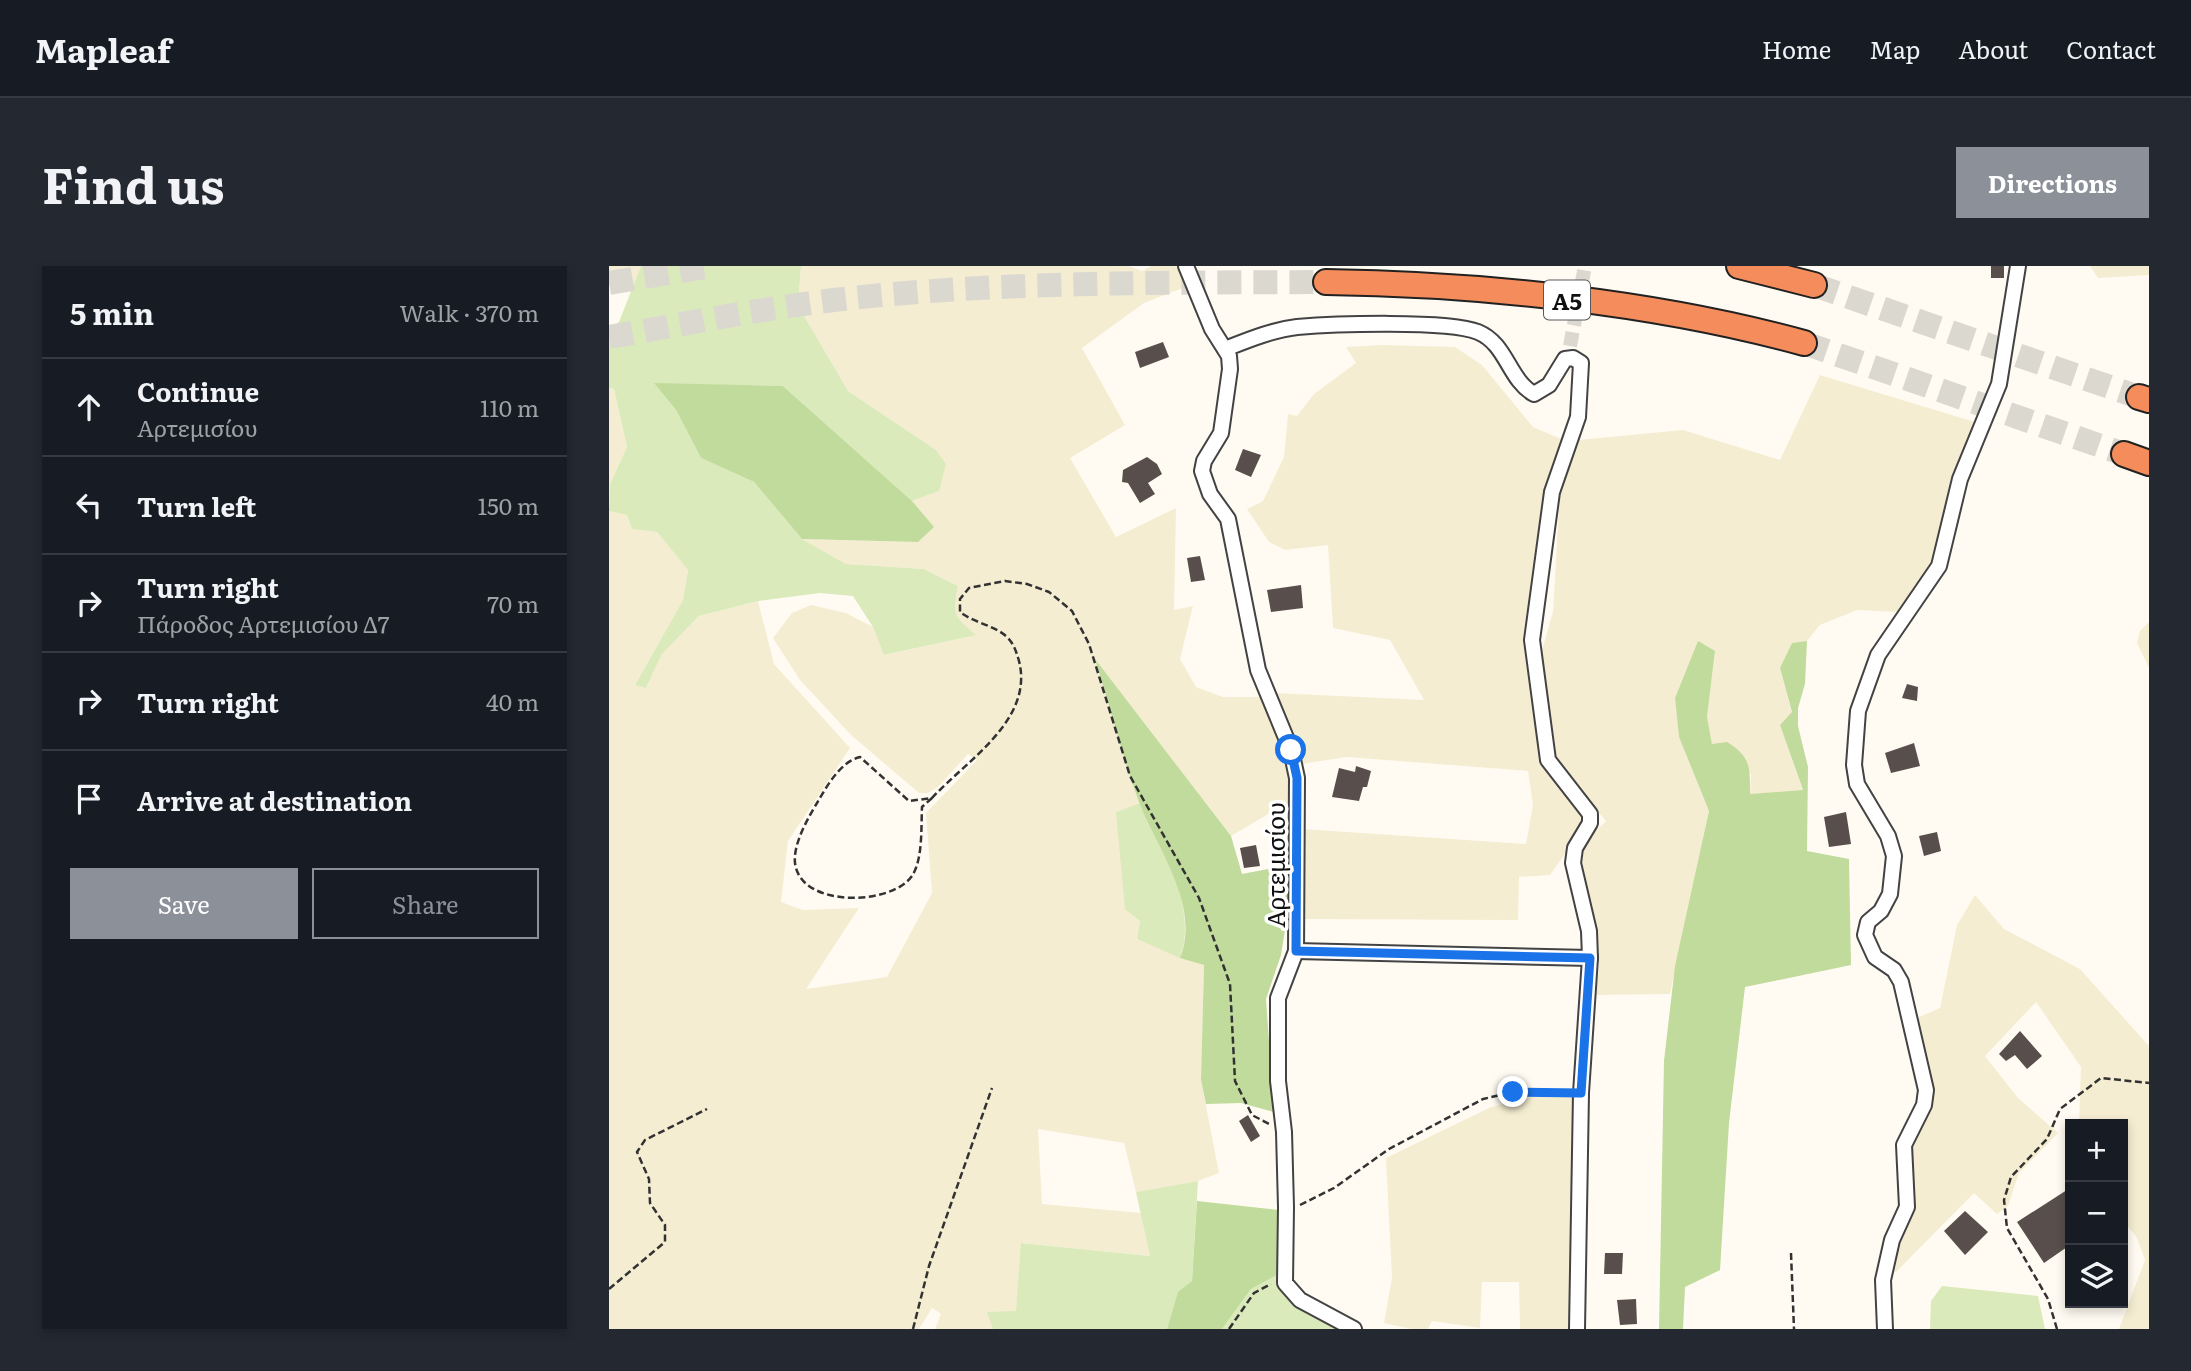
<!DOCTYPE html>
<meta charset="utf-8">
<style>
:root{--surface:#171b24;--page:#242831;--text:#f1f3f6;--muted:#9ea1a6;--line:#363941;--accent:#8c9099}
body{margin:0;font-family:Literata,serif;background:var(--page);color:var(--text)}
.controls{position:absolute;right:21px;bottom:21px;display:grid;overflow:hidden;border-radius:0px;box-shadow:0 4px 10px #0003}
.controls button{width:63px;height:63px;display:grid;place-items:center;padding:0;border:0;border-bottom:2px solid var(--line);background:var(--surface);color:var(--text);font:35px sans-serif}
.stop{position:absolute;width:21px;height:21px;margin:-16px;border:5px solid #1a73e8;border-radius:50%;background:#fff}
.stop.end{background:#1a73e8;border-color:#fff;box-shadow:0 2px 7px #0008}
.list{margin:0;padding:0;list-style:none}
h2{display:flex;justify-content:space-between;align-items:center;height:91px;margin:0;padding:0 28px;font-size:30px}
h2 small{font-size:23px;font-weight:400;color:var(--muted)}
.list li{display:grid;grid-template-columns:46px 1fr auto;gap:21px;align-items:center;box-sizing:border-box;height:98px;padding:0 28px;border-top:2px solid var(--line)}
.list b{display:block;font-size:26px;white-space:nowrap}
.list p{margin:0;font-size:23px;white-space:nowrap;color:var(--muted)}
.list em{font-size:23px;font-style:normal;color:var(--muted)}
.actions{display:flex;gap:14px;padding:21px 28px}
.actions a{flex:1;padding:16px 0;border:2px solid var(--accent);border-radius:0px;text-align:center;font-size:24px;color:var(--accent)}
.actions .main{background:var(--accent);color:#fff}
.icon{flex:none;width:38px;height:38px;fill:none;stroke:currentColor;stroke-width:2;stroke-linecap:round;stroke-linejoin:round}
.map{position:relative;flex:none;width:1540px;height:1063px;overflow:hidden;border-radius:0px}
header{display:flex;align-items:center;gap:42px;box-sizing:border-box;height:98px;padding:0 35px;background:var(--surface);border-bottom:2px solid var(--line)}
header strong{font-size:33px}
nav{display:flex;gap:38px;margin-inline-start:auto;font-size:24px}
.intro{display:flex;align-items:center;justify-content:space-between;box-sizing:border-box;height:168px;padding:0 42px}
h1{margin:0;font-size:49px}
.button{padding:18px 32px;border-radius:0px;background:var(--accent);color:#fff;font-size:24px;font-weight:700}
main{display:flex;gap:42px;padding:0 42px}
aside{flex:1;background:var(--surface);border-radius:0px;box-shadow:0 4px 10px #0003}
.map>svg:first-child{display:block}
.farmland{fill:#f5edd2}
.green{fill:#daeabb}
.forest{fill:#c0db9b}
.building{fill:#584f4c}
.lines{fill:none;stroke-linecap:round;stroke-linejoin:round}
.minor-tunnel{stroke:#dbd8d0;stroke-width:14;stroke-dasharray:14 7;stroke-linecap:butt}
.motorway-tunnel{stroke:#dbd8d0;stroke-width:24;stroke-dasharray:24 12;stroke-linecap:butt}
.minor-casing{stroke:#434343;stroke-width:18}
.motorway-casing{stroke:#212121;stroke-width:28}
.path{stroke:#323232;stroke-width:2.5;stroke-dasharray:7 3.5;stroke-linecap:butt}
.minor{stroke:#fff;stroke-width:14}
.motorway{stroke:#f48c5c;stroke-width:24}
.route{stroke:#1a73e8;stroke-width:9}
.labels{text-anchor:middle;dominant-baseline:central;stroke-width:7;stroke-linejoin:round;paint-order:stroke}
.shield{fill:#fff;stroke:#585858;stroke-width:2}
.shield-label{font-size:23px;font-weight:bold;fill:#101010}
.street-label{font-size:24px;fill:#101010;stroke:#fff}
</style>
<header>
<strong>Mapleaf</strong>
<nav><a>Home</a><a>Map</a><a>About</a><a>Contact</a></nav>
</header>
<div class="intro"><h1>Find us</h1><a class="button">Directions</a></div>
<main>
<aside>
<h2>5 min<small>Walk · 370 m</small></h2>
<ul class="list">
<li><svg class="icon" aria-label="ahead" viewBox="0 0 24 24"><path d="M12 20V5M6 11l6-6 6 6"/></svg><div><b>Continue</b><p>Αρτεμισίου</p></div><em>110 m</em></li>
<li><svg class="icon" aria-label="left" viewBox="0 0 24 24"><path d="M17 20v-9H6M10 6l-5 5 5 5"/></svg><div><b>Turn left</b></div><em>150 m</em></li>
<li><svg class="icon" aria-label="right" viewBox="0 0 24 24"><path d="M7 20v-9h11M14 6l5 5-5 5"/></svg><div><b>Turn right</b><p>Πάροδος Αρτεμισίου Δ7</p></div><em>70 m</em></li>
<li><svg class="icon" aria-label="right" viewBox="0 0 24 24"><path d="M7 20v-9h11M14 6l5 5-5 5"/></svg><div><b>Turn right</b></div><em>40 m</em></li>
<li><svg class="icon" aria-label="arrive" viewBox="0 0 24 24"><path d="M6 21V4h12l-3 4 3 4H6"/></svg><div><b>Arrive at destination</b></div></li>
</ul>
<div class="actions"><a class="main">Save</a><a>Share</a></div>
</aside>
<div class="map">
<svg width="1540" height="1063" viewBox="0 0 1540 1063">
<rect width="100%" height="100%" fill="#fffbf2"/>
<g class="farmland">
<polygon points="0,0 32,0 24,24 0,18"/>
<polygon points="192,0 520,0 533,5 542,0 569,0 576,21 535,37 473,82 516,159 461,192 507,271 567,242 565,344 584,340 571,393 587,421 614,431 652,431 672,478 680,508 682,535 622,570 487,395 531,537 507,546 531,655 528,673 595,699 592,814 610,907 589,915 527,926 515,877 429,863 433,938 532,947 541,990 413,977 407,1046 379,1046 384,1063 326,1063 332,1048 323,1042 310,1063 0,1063 0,245 18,249 23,263 48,266 79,304 74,334 26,419 37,422 53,388 90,350 149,335 165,398 241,482 179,575 172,636 194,644 250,642 197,723 278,711 323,627 317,547 368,494 359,488 329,521 319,527 310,527 242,469 191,414 164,372 183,347 202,339 237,347 264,361 276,389 366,369 348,354 344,340 349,320 315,303 237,298 193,273 309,276 324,261 303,235 330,225 327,184 239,125 211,80 189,40"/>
<polygon points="1481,0 1540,0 1540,9 1489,12"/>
<polygon points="773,79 846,81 873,99 924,161 957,175 918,375 936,499 975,552 975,561 941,609 910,611 909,654 694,653 693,563 917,578 924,539 919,505 738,491 692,498 666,427 815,434 781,374 724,362 719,279 676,284 660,276 638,243 654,235 675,191 679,148 688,150 705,128 747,97 737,81"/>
<polygon points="1211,109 1369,157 1323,301 1291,346 1248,344 1211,359 1198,375 1183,377 1171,403 1183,447 1171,459 1194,525 1141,528 1142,508 1103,478 1098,451 1106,386 1089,376 1066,432 1070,471 1100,545 1061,728 987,729 990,701 986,655 968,607 970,583 997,555 943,492 931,391 944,346 951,224 969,174 1074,164 1171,194"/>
<polygon points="0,122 5,123 18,181 1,218 0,237"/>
<polygon points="1540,356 1540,402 1528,377 1531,365"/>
<polygon points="1366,629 1395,663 1471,703 1540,780 1540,1063 1510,1063 1536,994 1527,970 1514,955 1514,858 1470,858 1472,801 1427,736 1376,790 1409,832 1449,867 1410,907 1399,940 1388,948 1365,927 1287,1006 1280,1003 1299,890 1321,819 1308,752 1331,742 1348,659"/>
<polygon points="930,829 968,830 965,1063 911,1063 910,1016 873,1016 871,1062 823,1055 819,1063 802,1063 775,1057 783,1012 777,892 882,841"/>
</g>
<g class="green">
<path d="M32,0H192L189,40L239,125L327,184L337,198L330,225L303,235L174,120L46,118L67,144L92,192L145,216L193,273L237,298L315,303L349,320C343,348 345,351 367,369L275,389L264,361L244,330L211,327L149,335L90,350L53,388L37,422L26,419L74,334L79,304L48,266L23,263L18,249L0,245L1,218L18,181L5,123L0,122V73L3,61L10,56Z"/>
<path d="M531,537C552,579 590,644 571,692L528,673L531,655L516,643L507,546Z"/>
<polygon points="589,915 583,1015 569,1027 558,1063 384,1063 378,1046 407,1045 412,977 541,990 527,926"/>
<polygon points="672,1007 673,1019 735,1063 613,1063 642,1023"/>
<polygon points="1333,1020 1429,1030 1436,1063 1321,1063 1322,1035"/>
</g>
<g class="forest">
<polygon points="45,117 174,120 303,235 325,261 309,276 193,273 145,216 92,192 67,144"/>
<path d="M1089,375L1106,385L1098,451L1103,478L1118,476C1142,491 1141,501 1141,528L1194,524L1171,459L1183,446L1171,402L1183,377L1198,375L1196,418L1189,442V460L1199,501L1198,585L1240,593L1242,699L1136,721L1120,857L1111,1004L1076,1021L1074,1063H1050L1055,795L1066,700L1100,545L1070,471L1066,432Z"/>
<path d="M486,393L622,570L633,608L679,599L678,651L672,689L657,733L665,846L632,837L597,838L592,814L595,699L571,692C592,640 548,582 530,536C513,490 501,440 486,393Z"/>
<polygon points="588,935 670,944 672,1007 642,1023 613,1063 558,1063 569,1026 583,1015"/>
</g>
<g class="building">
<rect x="1382" y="0" width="13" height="12"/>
<polygon points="554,76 560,91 531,102 526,86"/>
<polygon points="634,183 652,189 642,211 626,204"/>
<polygon points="538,191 548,198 553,208 539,217 546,228 531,237 519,217 513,216 514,204"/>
<polygon points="591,290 596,314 582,316 578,292"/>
<polygon points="692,319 694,342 662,346 658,324"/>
<polygon points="1298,418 1309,421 1308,435 1293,432"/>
<polygon points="1305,477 1311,500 1282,507 1276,487"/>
<polygon points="747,500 762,505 758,521 754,521 750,535 723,531 730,502 746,506"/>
<polygon points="1237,546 1242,578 1220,581 1215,551"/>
<polygon points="1328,566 1332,585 1315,590 1310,570"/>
<polygon points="647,579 651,600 635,602 631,582"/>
<polygon points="1411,765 1433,790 1418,803 1406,789 1397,795 1390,788"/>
<polygon points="639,849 651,870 642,876 630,855"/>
<polygon points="1461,922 1461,979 1435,997 1408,956"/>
<polygon points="1356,945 1379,966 1356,989 1335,965"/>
<polygon points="996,987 1014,987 1013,1008 995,1008"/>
<polygon points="1027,1033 1028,1058 1011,1059 1008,1034"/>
</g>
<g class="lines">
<polyline class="minor-tunnel" points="961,80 976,0"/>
<g class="motorway-tunnel">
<polyline points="0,17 101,0"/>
<polyline points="1205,19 1530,131"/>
<path d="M0,71C75,58 150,43 225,34C388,15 553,17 717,16"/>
<polyline points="1195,77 1515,188"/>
</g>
<defs>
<g id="minor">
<polyline points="577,0 603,63 620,90 621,103 612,167 595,195 593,205 601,228 619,253 649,404 682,484 688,512 687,685 669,732 669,815 675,866 677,941 676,1017 691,1034 745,1063"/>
<path d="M616,83C639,74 663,64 688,61C724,58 839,54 869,66C898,78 899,113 925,128L940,119L956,93L964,92L972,97L969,151L943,226L923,374L939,494L981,548V557L966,582L964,597L980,665L981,692L972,827L968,1063"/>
<polyline points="687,685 981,692"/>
<polyline points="1276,1063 1274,1014 1283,974 1298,941 1295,879 1315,839 1317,824 1292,716 1285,704 1266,691 1256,669 1259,656 1272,645 1281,628 1285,590 1279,570 1248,518 1245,499 1249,445 1269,389 1330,300 1351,213 1390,118 1409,0"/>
</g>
<g id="motorway">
<polyline points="1130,0 1205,19"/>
<path d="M717,16C871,18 1046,36 1195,77"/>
<polyline points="1530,131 1540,134"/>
<polyline points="1515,188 1540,197"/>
</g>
</defs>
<use href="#minor" class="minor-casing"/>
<use href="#motorway" class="motorway-casing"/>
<g class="path">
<path d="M323,532L313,541C312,562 314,593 303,610C282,640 191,642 186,597C184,578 199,552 208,537C218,520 231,496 251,491L300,535L323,532C358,494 425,454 410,395C407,385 405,378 398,371C385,359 365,357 351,346V333L360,322L396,315L418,318L440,326L463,345L480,378L521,510L590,632L621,718L626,815L643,849L660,858"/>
<polyline points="691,939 725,922 780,883 874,833 904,826 959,827"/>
<polyline points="1182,987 1185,1063"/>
<polyline points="0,1023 56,976 56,959 41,937 40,913 28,886 36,874 98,843"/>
<polyline points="304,1063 320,1000 383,822"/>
<polyline points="620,1063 645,1027 662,1018"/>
<polyline points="1448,1063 1439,1033 1398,962 1395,934 1402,911 1438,873 1451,843 1492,812 1540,817"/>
</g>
<use href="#minor" class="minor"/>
<use href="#motorway" class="motorway"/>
</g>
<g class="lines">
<polyline class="route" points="682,484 688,512 687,685 981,692 972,827 904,826"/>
</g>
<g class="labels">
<rect class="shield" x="935" y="14.5" width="46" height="39" rx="5"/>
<g class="shield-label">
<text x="958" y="34">Α5</text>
</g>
<g class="street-label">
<text transform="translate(665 599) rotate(-90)">Αρτεμισίου</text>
</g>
</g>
</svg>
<div class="controls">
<button>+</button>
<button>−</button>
<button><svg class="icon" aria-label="layers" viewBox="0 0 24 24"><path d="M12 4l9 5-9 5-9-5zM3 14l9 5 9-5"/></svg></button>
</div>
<div class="stop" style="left:682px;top:484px"></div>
<div class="stop end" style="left:904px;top:826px"></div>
</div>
</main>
